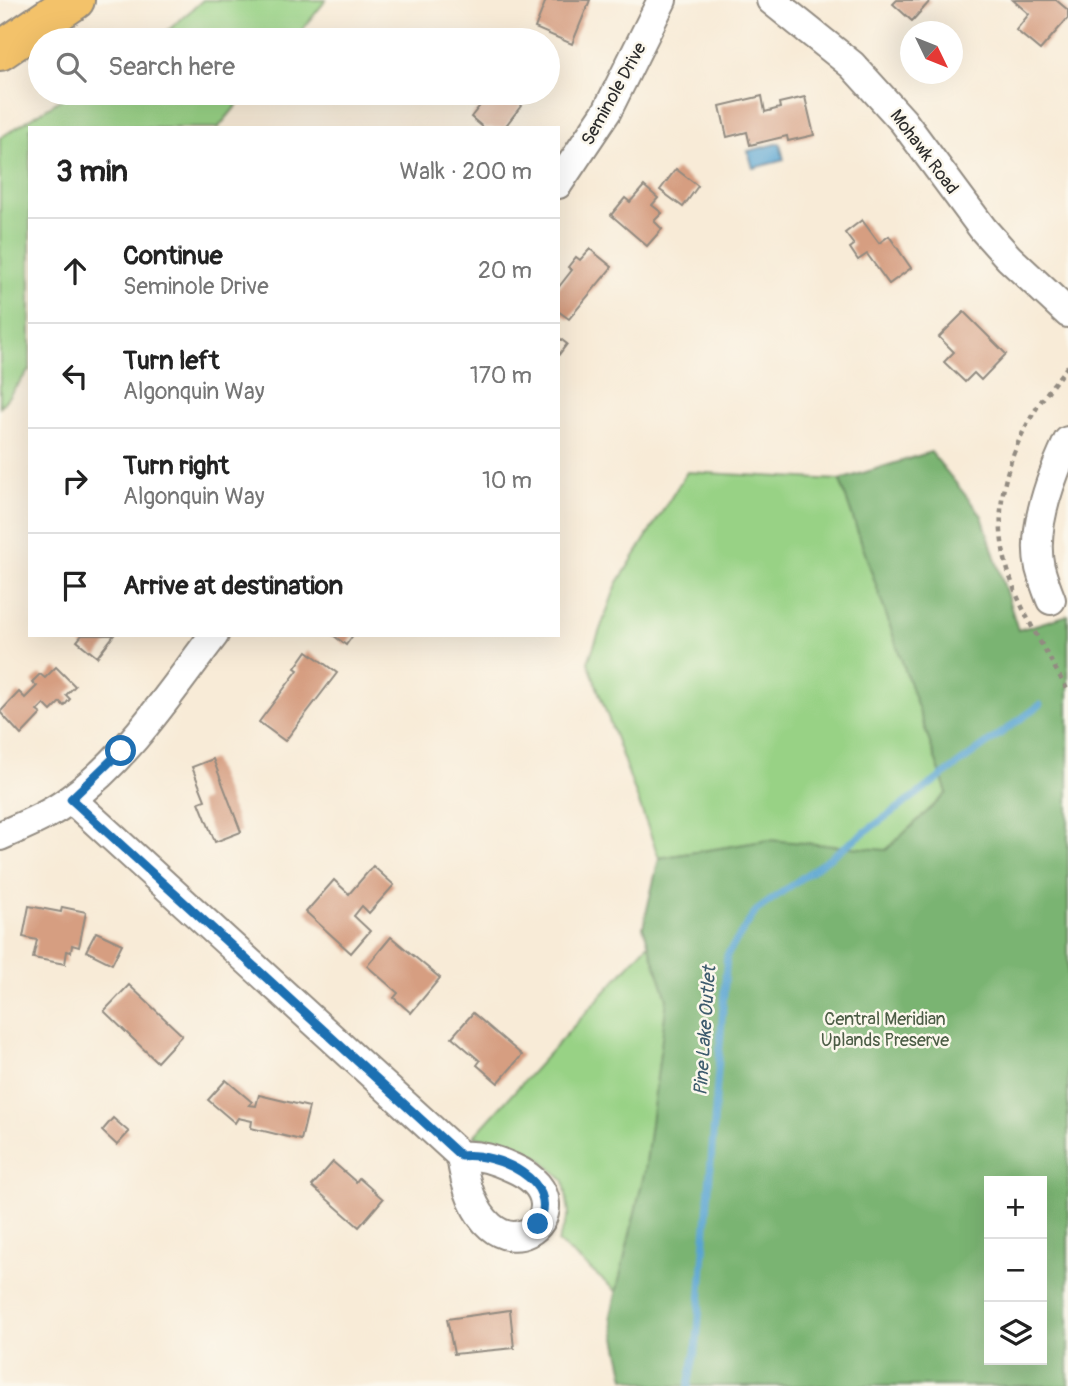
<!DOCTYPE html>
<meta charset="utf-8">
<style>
:root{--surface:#fff;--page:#f2f2f2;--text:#222;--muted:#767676;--line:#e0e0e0}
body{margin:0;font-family:Pangolin,sans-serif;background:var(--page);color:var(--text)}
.controls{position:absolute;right:21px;bottom:21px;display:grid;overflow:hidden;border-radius:0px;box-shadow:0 7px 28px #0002}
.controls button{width:63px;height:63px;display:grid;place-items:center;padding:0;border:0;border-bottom:2px solid var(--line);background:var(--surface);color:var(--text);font:35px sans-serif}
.compass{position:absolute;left:900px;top:21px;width:63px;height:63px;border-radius:50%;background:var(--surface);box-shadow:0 7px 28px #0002;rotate:133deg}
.stop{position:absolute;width:21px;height:21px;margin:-16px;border:5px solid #1f6fb2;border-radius:50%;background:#fff}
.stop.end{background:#1f6fb2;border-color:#fff;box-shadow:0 2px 7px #0008}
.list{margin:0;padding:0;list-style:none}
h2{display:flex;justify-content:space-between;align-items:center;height:91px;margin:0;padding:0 28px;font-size:30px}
h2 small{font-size:23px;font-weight:400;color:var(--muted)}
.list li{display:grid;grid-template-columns:46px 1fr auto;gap:21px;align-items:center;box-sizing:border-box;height:105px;padding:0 28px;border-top:2px solid var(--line)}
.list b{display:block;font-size:26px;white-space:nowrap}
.list p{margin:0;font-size:23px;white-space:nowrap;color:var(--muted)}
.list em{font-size:23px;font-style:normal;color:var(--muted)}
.icon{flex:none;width:38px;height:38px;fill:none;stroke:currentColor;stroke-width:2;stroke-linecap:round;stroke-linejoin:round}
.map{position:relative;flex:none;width:1068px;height:1386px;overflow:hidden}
.search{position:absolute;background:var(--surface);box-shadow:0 7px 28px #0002;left:28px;top:28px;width:532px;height:77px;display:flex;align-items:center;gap:18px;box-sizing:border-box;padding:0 24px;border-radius:38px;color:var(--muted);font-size:26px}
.panel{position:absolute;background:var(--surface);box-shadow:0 7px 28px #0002;left:28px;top:126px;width:532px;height:511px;border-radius:0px}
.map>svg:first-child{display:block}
.green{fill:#98d285;stroke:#627e58;stroke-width:2;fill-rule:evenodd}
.forest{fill:#7ab472;stroke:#52704e;stroke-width:2;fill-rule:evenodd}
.water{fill:#58a4d1;stroke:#42687e;stroke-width:2}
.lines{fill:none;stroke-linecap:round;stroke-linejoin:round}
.stream{stroke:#58a4d1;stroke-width:7}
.building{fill:#d69e81}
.minor-casing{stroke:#928b81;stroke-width:32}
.primary-casing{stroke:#928b81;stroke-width:42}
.path{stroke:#928b81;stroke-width:4.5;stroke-dasharray:5 5;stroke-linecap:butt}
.minor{stroke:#fff;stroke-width:28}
.primary{stroke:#f3c26a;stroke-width:38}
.route{stroke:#1f6fb2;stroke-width:9}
.labels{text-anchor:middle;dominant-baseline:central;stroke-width:5;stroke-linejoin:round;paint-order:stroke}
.street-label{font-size:18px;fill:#2b2b2b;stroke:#fbf7ec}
.park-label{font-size:18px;fill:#4c5d46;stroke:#fbf7ec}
.water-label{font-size:19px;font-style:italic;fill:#3d5b6d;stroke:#fbf7ec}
</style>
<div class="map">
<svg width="1068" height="1386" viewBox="0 0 1068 1386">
<rect width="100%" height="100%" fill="#fbf7ec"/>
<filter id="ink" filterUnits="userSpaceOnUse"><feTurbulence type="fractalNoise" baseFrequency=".0143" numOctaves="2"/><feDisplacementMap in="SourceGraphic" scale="14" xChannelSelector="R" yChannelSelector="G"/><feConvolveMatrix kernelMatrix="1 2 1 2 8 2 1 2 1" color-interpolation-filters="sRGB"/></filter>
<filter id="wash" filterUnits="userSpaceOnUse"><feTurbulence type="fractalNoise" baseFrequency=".00686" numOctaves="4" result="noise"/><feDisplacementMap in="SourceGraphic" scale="28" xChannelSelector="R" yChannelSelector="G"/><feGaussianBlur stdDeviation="1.57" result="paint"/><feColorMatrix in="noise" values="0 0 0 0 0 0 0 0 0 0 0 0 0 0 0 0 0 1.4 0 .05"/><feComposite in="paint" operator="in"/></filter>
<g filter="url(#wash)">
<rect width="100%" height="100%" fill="#f8ebd7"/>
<g class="green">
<polygon points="203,0 326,0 294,40 157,40"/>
<polygon points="71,93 247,93 218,128 30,128 30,369 0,407 0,138"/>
<path d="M687,472L840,480L865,553L1017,636L1068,1386L676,1342L558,1242L569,1213L564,1181L539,1157L515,1144L474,1136L670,920L764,841L659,858L588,662L617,584ZM989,1181H1042V1360H989Z"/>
</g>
<path class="forest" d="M931,452L982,516L1018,630L1068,615V1386H656L625,1378L611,1315L645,1170L667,999L643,927L659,858L769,840L886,850L947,793L840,480ZM989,1181H1042V1360H989Z"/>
<polygon class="water" points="780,143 784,160 753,168 748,151"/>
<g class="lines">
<polyline class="stream" points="688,1386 697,1342 727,955 756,911 1040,705"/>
</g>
<g id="blocks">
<g class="building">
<polygon points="546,0 590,0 572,44 535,28"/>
<polygon points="897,0 931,0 912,21 893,4"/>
<polygon points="1013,0 1056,0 1068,10 1068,18 1040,50 1016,30 1029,14"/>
<polygon points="490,93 531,93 504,128 484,128 471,117"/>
<polygon points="762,96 765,112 780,108 779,103 805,97 814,135 788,141 787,136 750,145 747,132 727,137 720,106"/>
<polygon points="676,169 698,186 683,207 660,190"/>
<polygon points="644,186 658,198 652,205 662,213 654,221 662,229 647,246 611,215 625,198 630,202"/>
<polygon points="862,220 879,243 889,236 911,268 889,284 867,254 858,260 850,248 854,245 845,233"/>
<polygon points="590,249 612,267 569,319 558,311 558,288 572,270 568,267 576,257 580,260"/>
<polygon points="964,312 1006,354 981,380 974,373 965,382 944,362 954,352 939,337"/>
<polygon points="558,337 567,344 558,356"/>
<polygon points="82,635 114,635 97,657 77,641"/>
<polygon points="333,635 353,635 346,645"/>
<polygon points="307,651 337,673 285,741 259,722 298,670 295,668"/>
<polygon points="56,667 75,686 66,695 70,699 64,706 60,702 51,711 44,704 37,711 41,714 21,735 0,712 19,692 25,698 37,686 32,682 40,674 45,678"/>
<polygon points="213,759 241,832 215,842 199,802 205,800 192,767"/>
<polygon points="373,866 394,885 369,913 362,906 354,916 370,931 351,953 306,912 334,880 349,894"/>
<polygon points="29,906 61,912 62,907 86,912 79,947 72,945 71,952 67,951 65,964 33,958 37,940 23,937"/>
<polygon points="96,932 122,944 112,964 86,951"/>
<polygon points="391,937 440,978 411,1013 394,998 398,993 367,966"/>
<polygon points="129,985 182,1035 157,1062 104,1011"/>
<polygon points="473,1013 522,1055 498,1083 477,1065 480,1061 452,1037"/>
<polygon points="226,1080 252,1102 249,1105 256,1106 259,1095 309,1107 301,1140 251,1128 252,1121 238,1118 235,1123 208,1100"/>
<polygon points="113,1118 129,1132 117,1145 102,1131"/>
<polygon points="333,1162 356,1182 359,1178 383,1199 359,1227 312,1186"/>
<polygon points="510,1310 514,1348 454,1354 447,1319"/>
</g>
</g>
</g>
<g filter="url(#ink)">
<use href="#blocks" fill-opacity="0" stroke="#928b81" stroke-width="2"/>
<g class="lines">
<defs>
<g id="minor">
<polyline points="771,0 852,65 903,121 983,229 1009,258 1068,313"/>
<polyline points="558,184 607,111 662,0"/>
<path d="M1051,600C1047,590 1043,579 1040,568C1031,528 1051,477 1068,441"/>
<path d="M71,799L461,1156C482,1305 601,1207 513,1168C495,1160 480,1154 461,1156"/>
<path d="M0,836C25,825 50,815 72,798C129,756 171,691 214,635"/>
</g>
<polyline id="primary" points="0,51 75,0"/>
</defs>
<use href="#minor" class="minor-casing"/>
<use href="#primary" class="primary-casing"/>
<path class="path" d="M1068,366C1020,422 986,491 1007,567C1019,610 1046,651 1068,691"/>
<use href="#minor" class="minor"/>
<use href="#primary" class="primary"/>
</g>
</g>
<g class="lines" filter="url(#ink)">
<path class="route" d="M121,751L71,799L461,1156C496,1152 563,1181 538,1224"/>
</g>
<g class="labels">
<g class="street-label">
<text transform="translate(614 94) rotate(-61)">Seminole Drive</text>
<text transform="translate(924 152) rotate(53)">Mohawk Road</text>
</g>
<g class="park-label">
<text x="885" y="1019">Central Meridian<tspan x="885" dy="21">Uplands Preserve</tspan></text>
</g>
<g class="water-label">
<text transform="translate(705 1031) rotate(-86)">Pine Lake Outlet</text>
</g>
</g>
</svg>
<div class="controls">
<button>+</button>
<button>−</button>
<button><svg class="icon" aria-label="layers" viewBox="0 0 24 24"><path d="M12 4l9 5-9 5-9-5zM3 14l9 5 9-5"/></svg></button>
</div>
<svg class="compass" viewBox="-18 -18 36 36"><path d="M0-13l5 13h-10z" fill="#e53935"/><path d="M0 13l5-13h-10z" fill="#767676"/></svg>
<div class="stop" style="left:121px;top:751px"></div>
<div class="stop end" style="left:538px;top:1224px"></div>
<div class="search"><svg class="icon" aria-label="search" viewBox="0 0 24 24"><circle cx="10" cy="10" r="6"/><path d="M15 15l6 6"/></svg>Search here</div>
<section class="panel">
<h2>3 min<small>Walk · 200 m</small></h2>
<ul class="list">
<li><svg class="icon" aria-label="ahead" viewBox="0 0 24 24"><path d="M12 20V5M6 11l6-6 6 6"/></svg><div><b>Continue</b><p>Seminole Drive</p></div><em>20 m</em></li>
<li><svg class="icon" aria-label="left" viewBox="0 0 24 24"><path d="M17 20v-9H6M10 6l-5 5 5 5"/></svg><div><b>Turn left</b><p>Algonquin Way</p></div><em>170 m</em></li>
<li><svg class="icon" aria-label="right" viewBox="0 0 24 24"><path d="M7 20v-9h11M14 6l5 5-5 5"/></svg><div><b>Turn right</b><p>Algonquin Way</p></div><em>10 m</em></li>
<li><svg class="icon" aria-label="arrive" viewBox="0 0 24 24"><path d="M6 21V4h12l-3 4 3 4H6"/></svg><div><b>Arrive at destination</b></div></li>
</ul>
</section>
</div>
